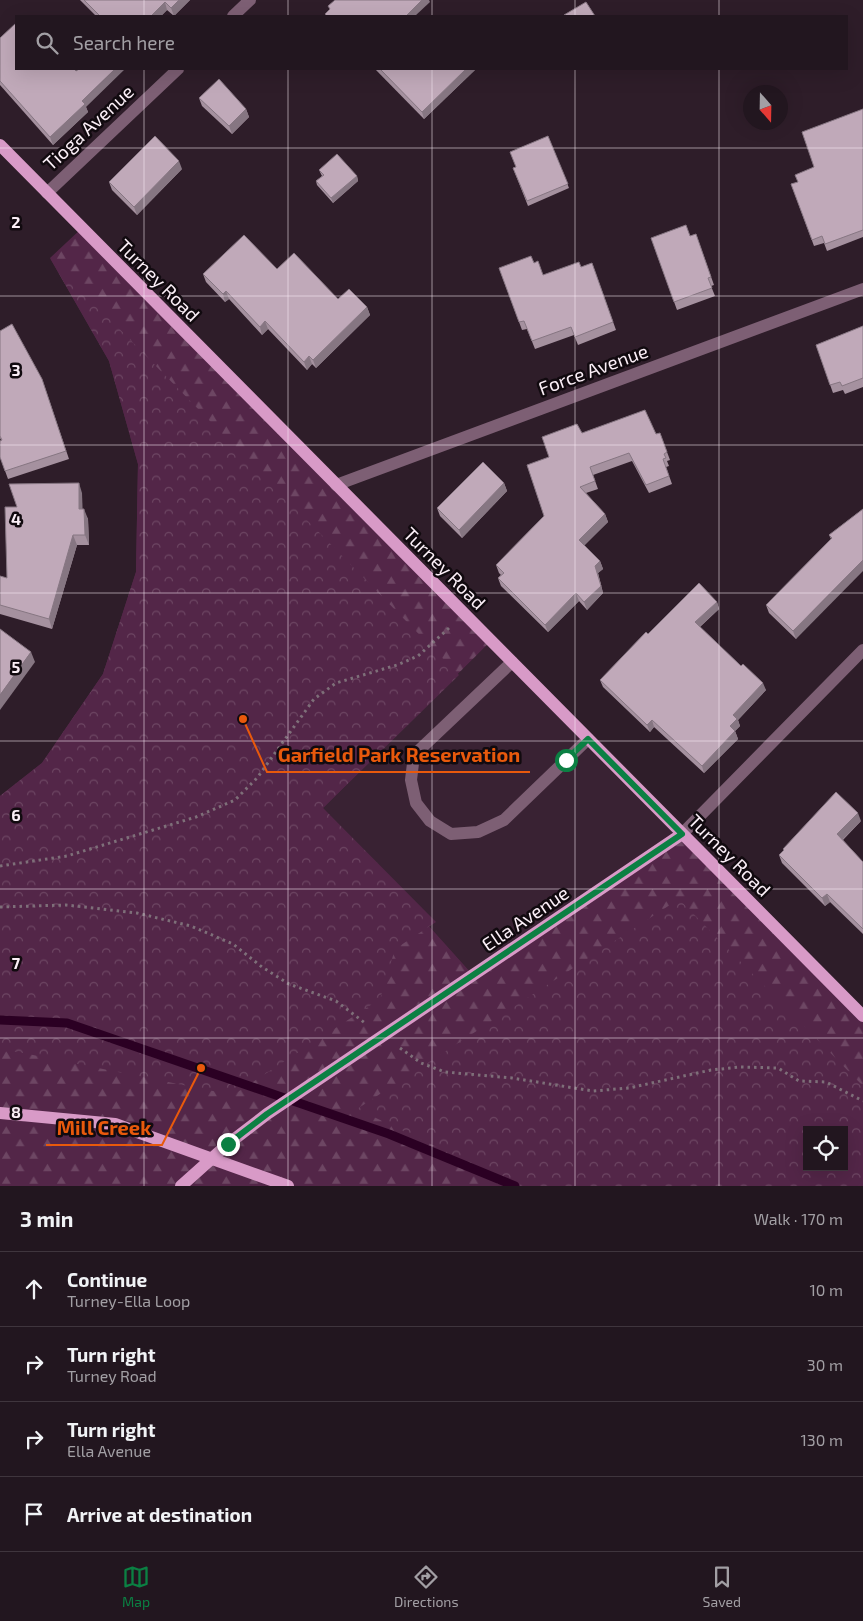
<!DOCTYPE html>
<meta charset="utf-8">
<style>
:root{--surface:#22161f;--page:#2e232c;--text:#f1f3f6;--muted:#a29fa4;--line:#3f353d;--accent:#0b8043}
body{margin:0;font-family:"Exo 2",sans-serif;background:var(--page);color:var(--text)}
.controls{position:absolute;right:15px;bottom:15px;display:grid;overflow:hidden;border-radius:0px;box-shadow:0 5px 20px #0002}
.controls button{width:45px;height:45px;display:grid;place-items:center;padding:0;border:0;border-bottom:1px solid var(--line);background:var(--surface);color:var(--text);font:25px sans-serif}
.compass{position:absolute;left:743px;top:85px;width:45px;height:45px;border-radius:50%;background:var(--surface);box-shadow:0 5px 20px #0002;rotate:160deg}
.stop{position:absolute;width:15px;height:15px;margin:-11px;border:4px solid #0b8043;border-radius:50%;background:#fff}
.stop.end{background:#0b8043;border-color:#fff;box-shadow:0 1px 5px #0008}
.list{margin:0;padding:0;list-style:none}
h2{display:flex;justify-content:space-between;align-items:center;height:65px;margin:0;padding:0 20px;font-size:21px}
h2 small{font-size:16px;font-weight:400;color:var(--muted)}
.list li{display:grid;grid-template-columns:32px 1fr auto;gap:15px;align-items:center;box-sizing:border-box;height:75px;padding:0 20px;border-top:1px solid var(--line)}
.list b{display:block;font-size:19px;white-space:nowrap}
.list p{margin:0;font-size:16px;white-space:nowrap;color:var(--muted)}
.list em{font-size:16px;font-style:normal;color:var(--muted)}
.icon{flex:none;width:28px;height:28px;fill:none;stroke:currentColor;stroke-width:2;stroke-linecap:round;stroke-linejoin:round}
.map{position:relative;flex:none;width:863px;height:1186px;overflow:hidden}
.search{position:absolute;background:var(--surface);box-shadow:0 5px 20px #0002;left:15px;right:15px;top:15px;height:55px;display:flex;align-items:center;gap:12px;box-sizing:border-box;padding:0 18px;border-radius:0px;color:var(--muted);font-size:19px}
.sheet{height:365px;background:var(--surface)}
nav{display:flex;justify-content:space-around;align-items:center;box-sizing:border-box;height:70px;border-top:1px solid var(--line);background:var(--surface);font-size:14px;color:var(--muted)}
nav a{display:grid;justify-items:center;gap:2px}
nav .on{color:var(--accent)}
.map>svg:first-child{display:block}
.built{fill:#392233}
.forest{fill:url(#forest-firs);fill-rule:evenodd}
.park{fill:url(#park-crowns);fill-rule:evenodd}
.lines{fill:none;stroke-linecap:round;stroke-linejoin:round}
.stream{stroke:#2b0023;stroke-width:9}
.path{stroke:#7e6f79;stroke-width:3;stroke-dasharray:2.5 4;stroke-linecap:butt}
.minor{stroke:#7d5f74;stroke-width:12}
.major{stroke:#d89ac7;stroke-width:12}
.wall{fill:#a5919f}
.shaded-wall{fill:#867682}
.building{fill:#c0a9b9;stroke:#867682}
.route{stroke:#0b8043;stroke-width:6}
.grid{fill:none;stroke:#fbeff7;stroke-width:1;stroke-opacity:0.55}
.labels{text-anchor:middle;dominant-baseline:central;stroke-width:5;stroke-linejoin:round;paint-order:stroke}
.street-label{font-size:19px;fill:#fbeff7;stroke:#110a0f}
.grid-label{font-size:16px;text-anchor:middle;font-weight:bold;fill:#fbeff7;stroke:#110a0f;stroke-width:5;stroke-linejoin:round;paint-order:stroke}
.leader{fill:none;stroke:#e8590c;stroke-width:2}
.callout-dot{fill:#e8590c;stroke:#110a0f;stroke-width:2}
.callout-label{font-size:20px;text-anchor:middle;font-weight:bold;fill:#e8590c;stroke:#110a0f;stroke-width:5;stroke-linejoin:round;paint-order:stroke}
</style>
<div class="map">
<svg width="863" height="1186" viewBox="0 0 863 1186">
<defs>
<pattern id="forest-firs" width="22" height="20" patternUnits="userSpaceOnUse" patternTransform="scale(1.25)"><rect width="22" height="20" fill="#532648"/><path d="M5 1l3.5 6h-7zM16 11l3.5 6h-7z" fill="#6d4663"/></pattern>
<pattern id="park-crowns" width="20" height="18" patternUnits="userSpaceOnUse" patternTransform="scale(1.25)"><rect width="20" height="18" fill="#532648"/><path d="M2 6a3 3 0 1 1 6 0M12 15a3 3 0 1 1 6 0" fill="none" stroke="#6d4663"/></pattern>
</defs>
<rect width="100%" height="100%" fill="#2e1d29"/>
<polygon class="built" points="491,641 682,834 473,975 323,808"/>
<path class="forest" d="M82,228L491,641L323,808L473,975L682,834L863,1016V1186H0V796L42,763L103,674L136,572L138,464L109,361L50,258ZM807,1130H844V1167H807Z"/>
<g class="park">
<polygon points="50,258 459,675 323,808 436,922 395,949 380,999 233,1095 18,1052 0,1051 0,796 42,763 103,674 136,572 138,464 109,361"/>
<path d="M679,899L863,1086V1186H519L357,1109ZM807,1130H844V1167H807Z"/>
</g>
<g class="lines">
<polyline class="stream" points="0,1020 67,1023 389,1134 515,1186"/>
<g class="path">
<polyline points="0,866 67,856 196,817 235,800 257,778 314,699 336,683 397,665 418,656 449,628"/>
<polyline points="0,907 66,905 137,913 191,926 233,944 262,967 289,984 336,1001 365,1023"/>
<polyline points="400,1048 421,1063 445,1072 512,1078 593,1091 629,1088 711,1070 740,1067 778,1068 799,1081 826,1082 863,1101"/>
</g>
<g class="minor">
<polyline points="233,16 250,0"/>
<polyline points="47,193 178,69"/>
<polyline points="336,485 863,289"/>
<polyline points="512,662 414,755 411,780 416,803 430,821 451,834 478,832 504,820 588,739"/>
<polyline points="682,834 863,650"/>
</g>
<g class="major">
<polyline points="0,145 863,1016"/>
<polyline points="0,1113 115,1124 288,1186"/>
<polyline points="181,1186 228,1144 267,1114 682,834"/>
</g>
</g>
<g class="wall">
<polygon points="80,0 190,0 174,16 167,10 161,16 96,16"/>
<polygon points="0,38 86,107 88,112 53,145 0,85"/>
<polygon points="375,69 476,69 424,119"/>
<polygon points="199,98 246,109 249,117 232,134 202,106"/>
<polygon points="863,109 863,237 827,251 824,243 814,246 791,184 798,182 814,167"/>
<polygon points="548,136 569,188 528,206 513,168 516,167"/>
<polygon points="182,169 137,215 112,190 109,182"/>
<polygon points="319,170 357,176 358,181 333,203 317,185 316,181 322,176"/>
<polygon points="696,234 714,285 711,286 715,296 677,310 651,238 690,236"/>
<polygon points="534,263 543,275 581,267 592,263 616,330 578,345 574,335 535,349 527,329 522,330 499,268"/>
<polygon points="277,269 338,299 367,307 370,315 316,368 312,364 307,370 268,329 262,335 229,299 225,302 206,282 203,274"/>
<polygon points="863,326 863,387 845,394 843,390 833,393 816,345"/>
<polygon points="0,331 42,379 69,459 8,479 0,457 1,440 0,438"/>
<polygon points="582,433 656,434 660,433 670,460 667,461 669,466 666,467 672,484 649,493 632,461 593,475 598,489 586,493 605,514 608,522 584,545 600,561 603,569 598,573 603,593 587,610 579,601 548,632 501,586 498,578 501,575 499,573 496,565 544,516 549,457"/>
<polygon points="504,483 507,491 462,538 440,516 437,508"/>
<polygon points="82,493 82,509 88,519 89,545 77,545 52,629 0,614 0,576 7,578 17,507"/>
<polygon points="863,509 796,639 769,613 766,605 831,539 829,535"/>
<polygon points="717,602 719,609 700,627 766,690 738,720 740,726 735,731 738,739 704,773 654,727 650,732 603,687 600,680 648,634"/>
<polygon points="861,821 843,840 863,862 863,934 830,902 825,906 782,863 779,855 783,851 783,849"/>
</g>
<g class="shaded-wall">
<polygon points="179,0 190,0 174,16 171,8"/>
<polygon points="422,0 429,0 430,2 415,16 406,16"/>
<polygon points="165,2 167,10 161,16 151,16"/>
<polygon points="115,69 125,69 86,107 88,112 53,145 50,137 82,101"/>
<polygon points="466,69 476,69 424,119 422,112"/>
<polygon points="246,109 249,117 232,134 229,126"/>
<polygon points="179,161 182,169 137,215 134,207"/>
<polygon points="357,176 358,181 333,203 331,198"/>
<polygon points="226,291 229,299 225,302 223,294"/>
<polygon points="367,307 370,315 316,368 313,360"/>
<polygon points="265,321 268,329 262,335 260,327"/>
<polygon points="309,356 312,364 307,370 304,362"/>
<polygon points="79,483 82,493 83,519 79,509"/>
<polygon points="504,483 507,491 462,538 459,530"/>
<polygon points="84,509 88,519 89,545 85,535"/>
<polygon points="605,514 608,522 582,548 579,540"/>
<polygon points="73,535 77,545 52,629 49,619"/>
<polygon points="863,560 863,571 796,639 793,631"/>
<polygon points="600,561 603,569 598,573 603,593 587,610 584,602 595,566"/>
<polygon points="576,593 579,601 548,632 545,625"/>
<polygon points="717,602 719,609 697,629 695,622"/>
<polygon points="31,652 35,662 0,710 0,695"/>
<polygon points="763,683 766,690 738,720 740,726 732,734 730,726 733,715"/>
<polygon points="652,720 654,727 650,732 647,725"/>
<polygon points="735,731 738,739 704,773 702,766"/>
<polygon points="858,813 861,821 840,842 837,834"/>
<polygon points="827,894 830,902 825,906 822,898"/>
</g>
<g class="building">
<polygon points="84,0 179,0 171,8 165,2 151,16 100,16"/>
<polygon points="335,0 422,0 406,16 327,16 325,14 330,9 328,6"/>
<polygon points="586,2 595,16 564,16 564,15"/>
<polygon points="16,23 16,69 74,69 76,71 79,69 115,69 82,101 85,104 50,137 0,81 0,38"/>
<polygon points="380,69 466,69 422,112"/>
<polygon points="219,79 246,109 229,126 199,98"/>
<polygon points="863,109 863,230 825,244 822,236 812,240 791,184 798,182 795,175 814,167 802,132"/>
<polygon points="155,136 179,161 134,207 109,182"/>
<polygon points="548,136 568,184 527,201 513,168 516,167 510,152"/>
<polygon points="337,154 357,176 331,198 316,181 324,175 319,170"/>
<polygon points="686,225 690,236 696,234 711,277 708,278 712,288 674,302 651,238"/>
<polygon points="244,235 277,269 294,253 338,299 349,289 367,307 313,360 309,356 304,362 265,321 260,327 226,291 223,294 203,274"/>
<polygon points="531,256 534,263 538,261 543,275 579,262 581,267 592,263 613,322 575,337 571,327 532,341 524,321 519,322 499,268"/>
<polygon points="12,324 42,379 66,451 5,471 0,457 0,441 2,440 0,436 0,331"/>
<polygon points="863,326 863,378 842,386 840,382 830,385 816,345"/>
<polygon points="645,410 656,434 660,433 667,452 664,454 666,458 663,459 669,476 646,485 629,453 590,467 595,481 580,487 605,514 579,540 600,561 595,566 601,586 584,602 576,593 545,625 498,578 504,573 496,565 544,516 527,465 549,457 542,437 577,424 582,433"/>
<polygon points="483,462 504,483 459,530 437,508"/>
<polygon points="79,483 79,509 84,509 85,535 73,535 49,619 0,605 0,576 7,578 5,507 17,507 9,484"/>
<polygon points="863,509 863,560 793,631 766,605 832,538 829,535"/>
<polygon points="699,583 717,602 695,622 741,666 743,664 763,683 733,715 737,719 730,726 735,731 702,766 652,720 647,725 600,680 646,632 648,634"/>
<polygon points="0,629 31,652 0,695"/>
<polygon points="836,792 858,813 837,834 863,862 863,929 827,894 822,898 779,855 784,850 783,849"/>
</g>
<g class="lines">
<polyline class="route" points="228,1144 267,1114 682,834 588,739 566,760"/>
</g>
<path class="grid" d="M144,0V16M288,0V16M432,0V16M575,0V16M719,0V16M144,69V1186M288,69V1186M432,69V1186M575,69V1186M719,69V1186M0,148H863M0,296H863M0,445H863M0,593H863M0,741H863M0,889H863M0,1038H863"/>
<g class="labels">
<g class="street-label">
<text transform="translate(88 127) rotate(-43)">Tioga Avenue</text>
<text transform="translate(159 280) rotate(45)">Turney Road</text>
<text transform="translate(593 369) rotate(-20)">Force Avenue</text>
<text transform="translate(445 568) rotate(45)">Turney Road</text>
<text transform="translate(730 855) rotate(45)">Turney Road</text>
<text transform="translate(525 918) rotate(-34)">Ella Avenue</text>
</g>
</g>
<g class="grid-label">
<text x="16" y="228">2</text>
<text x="16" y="376">3</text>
<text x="16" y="525">4</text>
<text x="16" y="673">5</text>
<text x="16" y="821">6</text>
<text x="16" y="969">7</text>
<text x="16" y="1118">8</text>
</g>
<path class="leader" d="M243 719L267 772H530M201 1068L162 1145H46"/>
<g class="callout-dot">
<circle cx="243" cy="719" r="5"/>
<circle cx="201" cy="1068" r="5"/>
</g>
<g class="callout-label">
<text x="399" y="762">Garfield Park Reservation</text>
<text x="104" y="1135">Mill Creek</text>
</g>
</svg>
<div class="controls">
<button><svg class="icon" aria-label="locate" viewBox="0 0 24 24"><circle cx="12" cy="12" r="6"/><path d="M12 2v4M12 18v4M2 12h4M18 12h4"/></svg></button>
</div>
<svg class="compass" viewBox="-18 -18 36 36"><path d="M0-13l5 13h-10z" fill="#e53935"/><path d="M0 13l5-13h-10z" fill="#a29fa4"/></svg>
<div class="stop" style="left:566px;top:760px"></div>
<div class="stop end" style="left:228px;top:1144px"></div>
<div class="search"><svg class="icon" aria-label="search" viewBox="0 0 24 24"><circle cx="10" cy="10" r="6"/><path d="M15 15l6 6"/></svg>Search here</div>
</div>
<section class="sheet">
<h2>3 min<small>Walk · 170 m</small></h2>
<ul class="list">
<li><svg class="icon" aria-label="ahead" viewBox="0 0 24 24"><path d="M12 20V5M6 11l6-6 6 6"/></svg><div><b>Continue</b><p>Turney-Ella Loop</p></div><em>10 m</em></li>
<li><svg class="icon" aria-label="right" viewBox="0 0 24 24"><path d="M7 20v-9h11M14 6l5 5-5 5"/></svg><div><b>Turn right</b><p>Turney Road</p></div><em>30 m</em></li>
<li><svg class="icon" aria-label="right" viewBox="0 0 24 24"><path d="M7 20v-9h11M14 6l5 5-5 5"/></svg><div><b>Turn right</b><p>Ella Avenue</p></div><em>130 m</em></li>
<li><svg class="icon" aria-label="arrive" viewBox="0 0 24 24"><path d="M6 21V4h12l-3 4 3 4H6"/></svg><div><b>Arrive at destination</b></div></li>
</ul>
</section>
<nav>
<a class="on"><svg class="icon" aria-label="map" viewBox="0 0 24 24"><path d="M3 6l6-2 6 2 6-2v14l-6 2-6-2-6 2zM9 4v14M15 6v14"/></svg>Map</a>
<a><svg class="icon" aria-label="directions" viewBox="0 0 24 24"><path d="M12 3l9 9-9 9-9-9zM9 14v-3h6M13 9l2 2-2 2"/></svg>Directions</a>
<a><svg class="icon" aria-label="saved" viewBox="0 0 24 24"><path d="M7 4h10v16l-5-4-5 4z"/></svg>Saved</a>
</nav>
